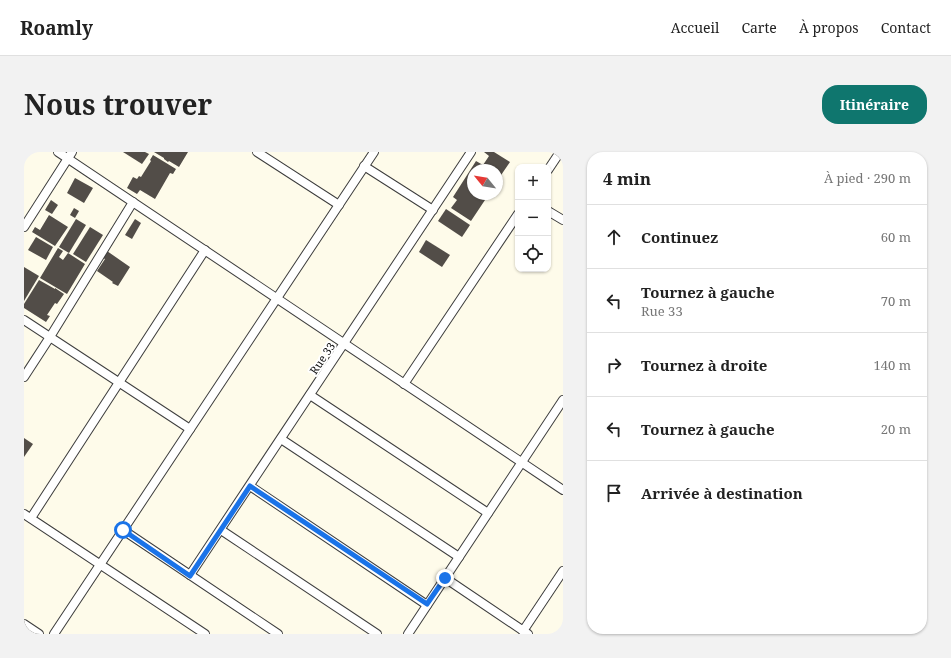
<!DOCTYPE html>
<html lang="fr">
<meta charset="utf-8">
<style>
:root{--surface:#fff;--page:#f2f2f2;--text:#222;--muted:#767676;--line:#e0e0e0;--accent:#0f766e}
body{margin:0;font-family:"Noto Serif",serif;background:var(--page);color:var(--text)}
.controls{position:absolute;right:12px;top:12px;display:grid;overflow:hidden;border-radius:8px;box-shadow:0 1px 3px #0004}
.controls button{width:36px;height:36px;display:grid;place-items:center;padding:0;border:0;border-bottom:1px solid var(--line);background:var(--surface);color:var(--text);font:20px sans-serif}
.compass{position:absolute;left:443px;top:12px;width:36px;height:36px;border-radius:50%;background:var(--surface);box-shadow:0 1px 3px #0004;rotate:300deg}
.stop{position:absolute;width:12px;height:12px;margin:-9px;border:3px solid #1a73e8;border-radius:50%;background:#fff}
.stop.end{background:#1a73e8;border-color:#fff;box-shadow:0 1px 4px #0008}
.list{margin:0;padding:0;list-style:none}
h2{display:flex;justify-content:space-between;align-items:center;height:52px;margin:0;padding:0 16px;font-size:17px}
h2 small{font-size:13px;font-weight:400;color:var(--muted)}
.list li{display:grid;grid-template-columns:26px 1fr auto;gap:12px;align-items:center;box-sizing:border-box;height:64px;padding:0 16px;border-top:1px solid var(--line)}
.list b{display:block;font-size:15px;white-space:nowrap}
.list p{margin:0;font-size:13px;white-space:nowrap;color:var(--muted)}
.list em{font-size:13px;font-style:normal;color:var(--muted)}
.icon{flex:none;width:22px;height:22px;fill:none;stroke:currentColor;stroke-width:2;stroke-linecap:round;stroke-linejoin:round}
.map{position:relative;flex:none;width:539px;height:482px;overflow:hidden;border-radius:16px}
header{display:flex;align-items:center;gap:24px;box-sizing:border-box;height:56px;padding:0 20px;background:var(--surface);border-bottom:1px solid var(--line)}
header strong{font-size:19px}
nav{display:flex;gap:22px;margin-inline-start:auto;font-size:14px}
.intro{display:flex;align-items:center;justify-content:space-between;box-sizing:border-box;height:96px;padding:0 24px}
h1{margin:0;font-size:28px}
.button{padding:10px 18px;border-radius:16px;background:var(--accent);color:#fff;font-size:14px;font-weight:700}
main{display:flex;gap:24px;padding:0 24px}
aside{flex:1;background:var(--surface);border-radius:16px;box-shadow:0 1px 3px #0004}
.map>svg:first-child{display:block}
.building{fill:#524d48}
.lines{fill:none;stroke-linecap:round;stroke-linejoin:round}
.street-casing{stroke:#3e3e3e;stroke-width:10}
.street{stroke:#fff;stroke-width:8}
.route{stroke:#1a73e8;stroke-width:5}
.labels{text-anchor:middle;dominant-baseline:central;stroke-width:4;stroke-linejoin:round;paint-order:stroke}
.street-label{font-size:11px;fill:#0b0b0b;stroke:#fff}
</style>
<header>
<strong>Roamly</strong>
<nav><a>Accueil</a><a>Carte</a><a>À propos</a><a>Contact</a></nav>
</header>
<div class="intro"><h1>Nous trouver</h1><a class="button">Itinéraire</a></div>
<main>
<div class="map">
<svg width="539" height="482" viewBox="0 0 539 482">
<rect width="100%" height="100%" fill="#fefbea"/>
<g class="building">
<polygon points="99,0 121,0 125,2 118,12"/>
<polygon points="130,0 164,0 155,15 145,9 144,10 140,7 140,6"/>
<polygon points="460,0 470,0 486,10 473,29 473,18 449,18 449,42 465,42 447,69 427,56 433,48 429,45 452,9 459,13 465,4"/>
<polygon points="129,3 152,17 149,22 146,21 131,47 116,38 113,42 103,36 109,25 113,27 115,24 117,25 127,9 126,8"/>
<polygon points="51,26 69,36 60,51 43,41"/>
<polygon points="27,48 34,53 28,62 21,58"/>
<polygon points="50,56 55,59 51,66 46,63"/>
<polygon points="422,57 446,73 438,85 414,69"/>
<polygon points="25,63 44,75 31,94 8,80 11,75 16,78"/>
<polygon points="52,67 62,73 45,101 35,95"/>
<polygon points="111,67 117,71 108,87 101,83"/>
<polygon points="66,75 79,83 62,110 49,102"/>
<polygon points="12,85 29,95 22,108 4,98"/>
<polygon points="402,88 426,103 418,115 395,100"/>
<polygon points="34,96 39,99 35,105 39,108 44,101 61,112 43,142 16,126"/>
<polygon points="83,99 106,115 94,134 88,131 89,130 73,119 81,107 79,106"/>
<polygon points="0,115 15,124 0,149"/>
<polygon points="15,128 31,137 31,136 40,142 33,152 31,151 23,163 26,164 22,170 0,156 0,152"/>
<polygon points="0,286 9,292 0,305"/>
</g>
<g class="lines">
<defs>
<g id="street">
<polyline points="34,0 539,338"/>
<polyline points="233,0 315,53"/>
<polyline points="340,14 409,58"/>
<polyline points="524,18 536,0"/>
<polyline points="524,59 539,68"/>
<polyline points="0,75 48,0"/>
<polyline points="0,168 166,277"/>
<polyline points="0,225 26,185 109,50"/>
<polyline points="380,232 494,62"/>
<polyline points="286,243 464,361"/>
<polyline points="257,287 435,405"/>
<polyline points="226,334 403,453"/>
<polyline points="0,362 181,482"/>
<polyline points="7,366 181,98"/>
<polyline points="99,378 254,482"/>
<polyline points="197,378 353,482"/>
<polyline points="166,423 447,0"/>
<polyline points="421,426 504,482"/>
<polyline points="0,472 15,482"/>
<polyline points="499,479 539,419"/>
<polyline points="30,482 350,0"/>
<polyline points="384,482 539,248"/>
</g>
</defs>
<use href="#street" class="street-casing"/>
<use href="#street" class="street"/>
</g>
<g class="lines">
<polyline class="route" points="99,378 166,424 226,334 403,452 421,426"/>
</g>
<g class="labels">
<g class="street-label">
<text transform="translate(298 206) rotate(-56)">Rue 33</text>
</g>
</g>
</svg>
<div class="controls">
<button>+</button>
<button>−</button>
<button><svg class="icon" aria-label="locate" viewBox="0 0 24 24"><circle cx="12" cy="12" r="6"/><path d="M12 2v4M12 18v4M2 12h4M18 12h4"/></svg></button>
</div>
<svg class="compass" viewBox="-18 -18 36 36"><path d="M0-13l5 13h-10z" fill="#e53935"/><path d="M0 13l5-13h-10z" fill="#767676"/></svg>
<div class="stop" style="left:99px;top:378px"></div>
<div class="stop end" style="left:421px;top:426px"></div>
</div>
<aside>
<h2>4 min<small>À pied · 290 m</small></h2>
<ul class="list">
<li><svg class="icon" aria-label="ahead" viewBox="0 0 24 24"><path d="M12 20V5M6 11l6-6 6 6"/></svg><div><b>Continuez</b></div><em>60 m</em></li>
<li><svg class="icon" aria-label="left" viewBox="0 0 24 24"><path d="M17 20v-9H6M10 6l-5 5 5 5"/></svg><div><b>Tournez à gauche</b><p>Rue 33</p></div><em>70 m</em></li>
<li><svg class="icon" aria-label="right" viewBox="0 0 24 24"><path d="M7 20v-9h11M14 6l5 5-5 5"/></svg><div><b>Tournez à droite</b></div><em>140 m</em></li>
<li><svg class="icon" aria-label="left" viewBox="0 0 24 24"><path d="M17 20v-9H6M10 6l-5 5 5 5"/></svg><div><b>Tournez à gauche</b></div><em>20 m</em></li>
<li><svg class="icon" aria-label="arrive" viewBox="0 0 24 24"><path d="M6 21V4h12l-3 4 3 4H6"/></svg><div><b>Arrivée à destination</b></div></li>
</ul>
</aside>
</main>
